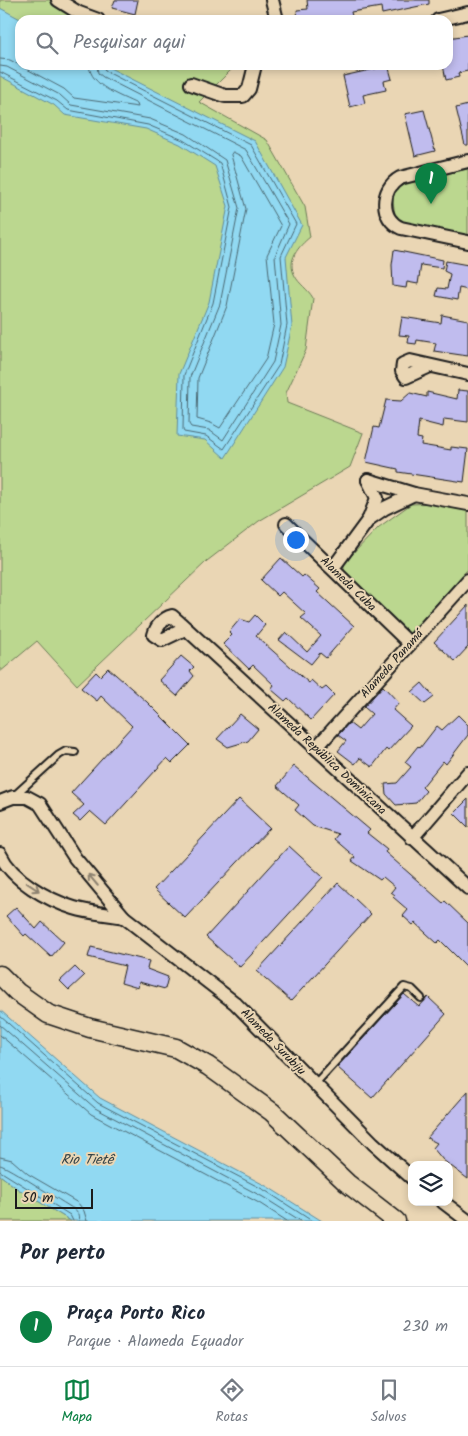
<!DOCTYPE html>
<html lang="pt">
<meta charset="utf-8">
<style>
:root{--surface:#fff;--page:#f6f6f7;--text:#1f2937;--muted:#747a83;--line:#e0e1e3;--accent:#0b8043}
body{margin:0;font-family:Kalam,sans-serif;background:var(--page);color:var(--text)}
.controls{position:absolute;right:15px;bottom:15px;display:grid;overflow:hidden;border-radius:10px;box-shadow:0 2px 8px #0003}
.controls button{width:45px;height:45px;display:grid;place-items:center;padding:0;border:0;border-bottom:1px solid var(--line);background:var(--surface);color:var(--text);font:25px sans-serif}
.scale{position:absolute;left:15px;bottom:12px;width:78px;box-sizing:border-box;padding-left:5px;border:2px solid #1c1c1c;border-top:0;font-size:14px;line-height:18px;white-space:nowrap;color:#1c1c1c;-webkit-text-stroke:4px #ead6b4;paint-order:stroke}
.you{position:absolute;left:295px;top:539px;width:18px;height:18px;margin:-12px;border:4px solid #fff;border-radius:50%;background:#1a73e8;box-shadow:0 0 0 8px #1a73e833}
.badge{display:grid;place-items:center;width:32px;height:32px;border-radius:50%;background:var(--accent);color:#fff;font-size:16px;font-weight:700}
.pin{position:absolute;translate:-50% -41px;filter:drop-shadow(0 1px 2px #0008)}
.pin::after{content:'';position:absolute;top:26px;width:18px;height:15px;background:inherit;clip-path:polygon(0 0,100% 0,50% 100%)}
.list{margin:0;padding:0;list-style:none}
h2{display:flex;justify-content:space-between;align-items:center;height:65px;margin:0;padding:0 20px;font-size:21px}
h2 small{font-size:16px;font-weight:400;color:var(--muted)}
.list li{display:grid;grid-template-columns:32px 1fr auto;gap:15px;align-items:center;box-sizing:border-box;height:80px;padding:0 20px;border-top:1px solid var(--line)}
.list b{display:block;font-size:19px;white-space:nowrap}
.list p{margin:0;font-size:16px;white-space:nowrap;color:var(--muted)}
.list em{font-size:16px;font-style:normal;color:var(--muted)}
.icon{flex:none;width:28px;height:28px;fill:none;stroke:currentColor;stroke-width:2;stroke-linecap:round;stroke-linejoin:round}
.map{position:relative;flex:none;width:468px;height:1221px;overflow:hidden}
.search{position:absolute;background:var(--surface);box-shadow:0 2px 8px #0003;left:15px;right:15px;top:15px;height:55px;display:flex;align-items:center;gap:12px;box-sizing:border-box;padding:0 18px;border-radius:15px;color:var(--muted);font-size:19px}
.sheet{height:145px;background:var(--surface)}
nav{display:flex;justify-content:space-around;align-items:center;box-sizing:border-box;height:70px;border-top:1px solid var(--line);background:var(--surface);font-size:14px;color:var(--muted)}
nav a{display:grid;justify-items:center;gap:2px}
nav .on{color:var(--accent)}
.map>svg:first-child{display:block}
.green{fill:#bbd78f;stroke:#6c7a56}
.water{fill:#91d9f2;stroke:#628d9c}
.lines{fill:none;stroke-linecap:round;stroke-linejoin:round}
.shore{stroke:#4b6872;stroke-width:1}
.building{fill:#c0bcee;stroke:#1c1c1c}
.lane-casing{stroke:#1c1c1c;stroke-width:10}
.street-casing{stroke:#1c1c1c;stroke-width:16}
.secondary-casing{stroke:#1c1c1c;stroke-width:21}
.lane{stroke:#ead6b4;stroke-width:6}
.street{stroke:#ead6b4;stroke-width:12}
.secondary{stroke:#ead6b4;stroke-width:18}
.oneway{stroke:#8d8270}
.labels{text-anchor:middle;dominant-baseline:central;stroke-width:4;stroke-linejoin:round;paint-order:stroke}
.street-label{font-size:12px;fill:#1c1c1c;stroke:#ead6b4}
.water-label{font-size:14px;font-style:italic;fill:#334247;stroke:#ead6b4}
</style>
<div class="map">
<svg width="468" height="1221" viewBox="0 0 468 1221">
<rect width="100%" height="100%" fill="#ead6b4"/>
<filter id="ink" filterUnits="userSpaceOnUse"><feTurbulence type="fractalNoise" baseFrequency=".02" numOctaves="2"/><feDisplacementMap in="SourceGraphic" scale="10" xChannelSelector="R" yChannelSelector="G"/><feConvolveMatrix kernelMatrix="1 2 1 2 8 2 1 2 1" color-interpolation-filters="sRGB"/></filter>
<g filter="url(#ink)">
<g class="green">
<path d="M0,0H51L86,20H20V65H236L199,102L267,140L305,207L310,237C299,246 286,260 295,276C299,284 308,289 313,298L306,350L286,393L287,403L363,433L350,467L259,521L207,561L77,685L37,641L0,672Z"/>
<polygon points="468,169 468,236 400,222 395,217 392,191 400,183"/>
<polygon points="437,503 468,509 468,569 408,635 344,575 344,563 379,527 411,504"/>
<polygon points="0,1175 18,1189 71,1221 0,1221"/>
</g>
<g class="water">
<polygon points="0,8 22,20 20,20 20,65 104,65 255,141 302,225 286,257 292,326 283,367 225,458 205,440 177,436 179,374 209,302 228,206 215,166 180,144 146,129 65,115 54,105 0,76"/>
<polygon points="0,1010 100,1098 268,1187 322,1221 71,1221 18,1189 0,1175"/>
</g>
<g class="lines">
<g class="shore">
<path d="M0,59L10,60L64,89L74,98L138,107L137,104C121,96 90,86 89,65"/>
<polyline points="0,66 7,67 60,95 71,105 150,119 186,134 225,160 239,208 220,304 190,377 189,424 191,427 209,430 223,440 273,362 281,325 275,256 289,224 246,150 103,77 98,73 97,65"/>
<polyline points="0,72 57,101 68,110 148,125 183,140 220,163 232,207 213,303 184,375 183,430 184,432 206,436 224,449 279,365 287,325 281,256 296,224 251,145 105,71 103,65"/>
<polygon points="233,152 241,156 281,226 267,255 274,324 266,359 220,428 211,423 197,419 198,378 227,306 246,209 231,155"/>
<polyline points="0,1016 98,1103 266,1191 312,1221"/>
<polyline points="0,1025 95,1108 263,1197 301,1221"/>
<polyline points="0,1035 91,1114 259,1203 287,1221"/>
<polyline points="0,1157 12,1160 28,1174 78,1203 84,1211 87,1221"/>
<path d="M0,1165C6,1165 63,1203 74,1209L78,1214L79,1221"/>
<polyline points="0,1171 70,1215 73,1221"/>
</g>
</g>
<g class="building">
<polygon points="115,0 138,0 135,14 112,8"/>
<polygon points="307,0 429,0 429,4 382,14 381,7 351,12 353,20 298,20 297,10 308,9"/>
<polygon points="468,35 468,71 458,73 459,77 446,80 443,65 448,65 448,38"/>
<polygon points="378,65 388,65 392,79 384,81 386,90 363,95 365,103 350,107 343,76 379,68"/>
<polygon points="468,105 468,145 465,145 456,108"/>
<polygon points="424,110 435,151 415,156 405,114"/>
<polygon points="394,250 443,260 442,268 421,265 418,284 407,282 406,288 393,286 392,265"/>
<polygon points="446,261 468,265 468,290 459,288 457,300 436,296 438,288 447,289 450,274 444,271"/>
<polygon points="442,315 468,320 468,356 434,351 436,343 417,340 416,344 408,343 409,336 399,335 402,317 441,323"/>
<polygon points="458,390 468,391 468,422 444,419 443,427 419,421 417,438 422,439 421,445 451,450 451,447 468,449 464,482 398,472 398,469 366,462 374,427 379,428 386,400 401,401 410,393 427,397 427,392 457,399"/>
<polygon points="281,558 302,577 304,575 320,589 317,592 354,626 326,658 320,653 311,664 279,640 286,632 307,652 321,636 301,618 306,614 282,592 278,596 261,580"/>
<polygon points="468,605 468,647 455,661 434,642"/>
<polygon points="255,615 265,625 256,636 309,683 311,680 322,690 326,687 334,695 311,720 288,698 285,701 271,689 274,685 253,665 249,669 223,644 232,635 229,632 240,619 249,622"/>
<polygon points="181,656 194,667 190,671 194,676 177,696 159,680"/>
<polygon points="108,668 147,702 190,745 172,763 167,758 106,825 90,811 80,821 73,815 84,805 71,793 132,726 101,696 97,701 81,688 96,672 100,676"/>
<polygon points="422,683 434,697 425,704 412,692"/>
<polygon points="383,686 399,703 393,710 411,726 388,751 386,749 372,767 360,758 355,764 338,751 346,741 338,735 349,723 358,730 372,714 364,707"/>
<polygon points="240,714 258,729 248,741 228,747 217,739"/>
<polygon points="458,715 468,725 468,735 446,764 443,761 422,787 426,791 416,803 396,805 386,794 385,784 397,783 411,767 405,762 418,746 420,748 437,726 442,730"/>
<polygon points="294,766 370,830 367,833 387,849 385,852 443,903 445,901 468,923 468,968 440,940 437,943 415,923 413,925 403,916 408,910 393,897 395,895 391,892 395,887 383,877 380,880 352,861 355,857 334,839 338,834 313,826 295,810 299,805 277,786"/>
<polygon points="239,799 270,828 185,918 154,889"/>
<polygon points="468,799 468,827 454,813"/>
<polygon points="289,846 323,877 240,967 206,937"/>
<polygon points="338,883 371,914 291,1001 257,971"/>
<polygon points="16,907 36,929 42,922 64,942 51,957 26,934 24,936 6,916"/>
<polygon points="91,947 149,961 147,969 168,977 165,989 139,982 138,988 121,983 125,966 88,957"/>
<polygon points="75,967 84,976 69,990 60,981"/>
<polygon points="404,994 419,1007 428,997 446,1014 372,1098 337,1067"/>
<polygon points="468,1091 468,1179 443,1160 433,1148 437,1143 427,1138"/>
</g>
<g class="lines">
<defs>
<g id="lane">
<polyline points="14,796 59,755 66,751 75,752"/>
<polyline points="314,1085 404,987 412,989 421,998"/>
</g>
<g id="street">
<polyline points="58,0 79,13 98,20"/>
<polyline points="272,0 277,20"/>
<polyline points="438,20 468,13"/>
<polyline points="191,84 225,96 243,96 249,89 255,65"/>
<path d="M468,161L400,178C380,189 380,219 401,228L468,242"/>
<polyline points="430,366 406,377 402,371 403,364 410,361 468,374"/>
<polyline points="368,480 414,494 468,504"/>
<polyline points="368,480 377,498 369,519"/>
<polyline points="286,524 410,644"/>
<polyline points="333,568 369,519 385,508 414,494"/>
<path d="M185,629L162,640L154,635C156,627 163,618 172,616L180,623L468,888"/>
<polyline points="316,748 468,580"/>
<polyline points="0,802 13,797 27,797 40,804 75,858 124,917 235,1003 373,1143 412,1178"/>
<polyline points="412,838 468,773"/>
<path d="M0,854C12,880 48,900 74,908C90,913 108,914 124,917"/>
<polyline points="443,1202 468,1221"/>
</g>
<polyline id="secondary" points="0,975 17,992 48,1014 90,1028 176,1048 208,1066 272,1112 347,1183 396,1221"/>
</defs>
<use href="#lane" class="lane-casing"/>
<use href="#street" class="street-casing"/>
<use href="#secondary" class="secondary-casing"/>
<use href="#lane" class="lane"/>
<use href="#street" class="street"/>
<use href="#secondary" class="secondary"/>
</g>
<defs><path id="oneway-shaft" d="M-6 0H5M1.5-3L5.5 0L1.5 3" fill="none" stroke-width="1.6" stroke-linecap="round" stroke-linejoin="round" transform="scale(1.25)"/></defs>
<g class="oneway">
<use href="#oneway-shaft" transform="translate(93 880) rotate(-130)"/>
<use href="#oneway-shaft" transform="translate(33 887) rotate(34)"/>
</g>
</g>
<g class="labels">
<g class="street-label">
<text transform="translate(348 584) rotate(44)">Alameda Cuba</text>
<text transform="translate(392 664) rotate(-48)">Alameda Panamá</text>
<text transform="translate(327 759) rotate(43)">Alameda República Dominicana</text>
<text transform="translate(273 1042) rotate(46)">Alameda Surubiju</text>
</g>
<g class="water-label">
<text x="87" y="1160">Rio Tietê</text>
</g>
</g>
</svg>
<div class="controls">
<button><svg class="icon" aria-label="layers" viewBox="0 0 24 24"><path d="M12 4l9 5-9 5-9-5zM3 14l9 5 9-5"/></svg></button>
</div>
<div class="scale">50 m</div>
<div class="you"></div>
<div class="pin badge" style="left:431px;top:204px">1</div>
<div class="search"><svg class="icon" aria-label="search" viewBox="0 0 24 24"><circle cx="10" cy="10" r="6"/><path d="M15 15l6 6"/></svg>Pesquisar aqui</div>
</div>
<section class="sheet">
<h2>Por perto<small></small></h2>
<ul class="list">
<li><span class="badge">1</span><div><b>Praça Porto Rico</b><p>Parque · Alameda Equador</p></div><em>230 m</em></li>
</ul>
</section>
<nav>
<a class="on"><svg class="icon" aria-label="map" viewBox="0 0 24 24"><path d="M3 6l6-2 6 2 6-2v14l-6 2-6-2-6 2zM9 4v14M15 6v14"/></svg>Mapa</a>
<a><svg class="icon" aria-label="directions" viewBox="0 0 24 24"><path d="M12 3l9 9-9 9-9-9zM9 14v-3h6M13 9l2 2-2 2"/></svg>Rotas</a>
<a><svg class="icon" aria-label="saved" viewBox="0 0 24 24"><path d="M7 4h10v16l-5-4-5 4z"/></svg>Salvos</a>
</nav>
